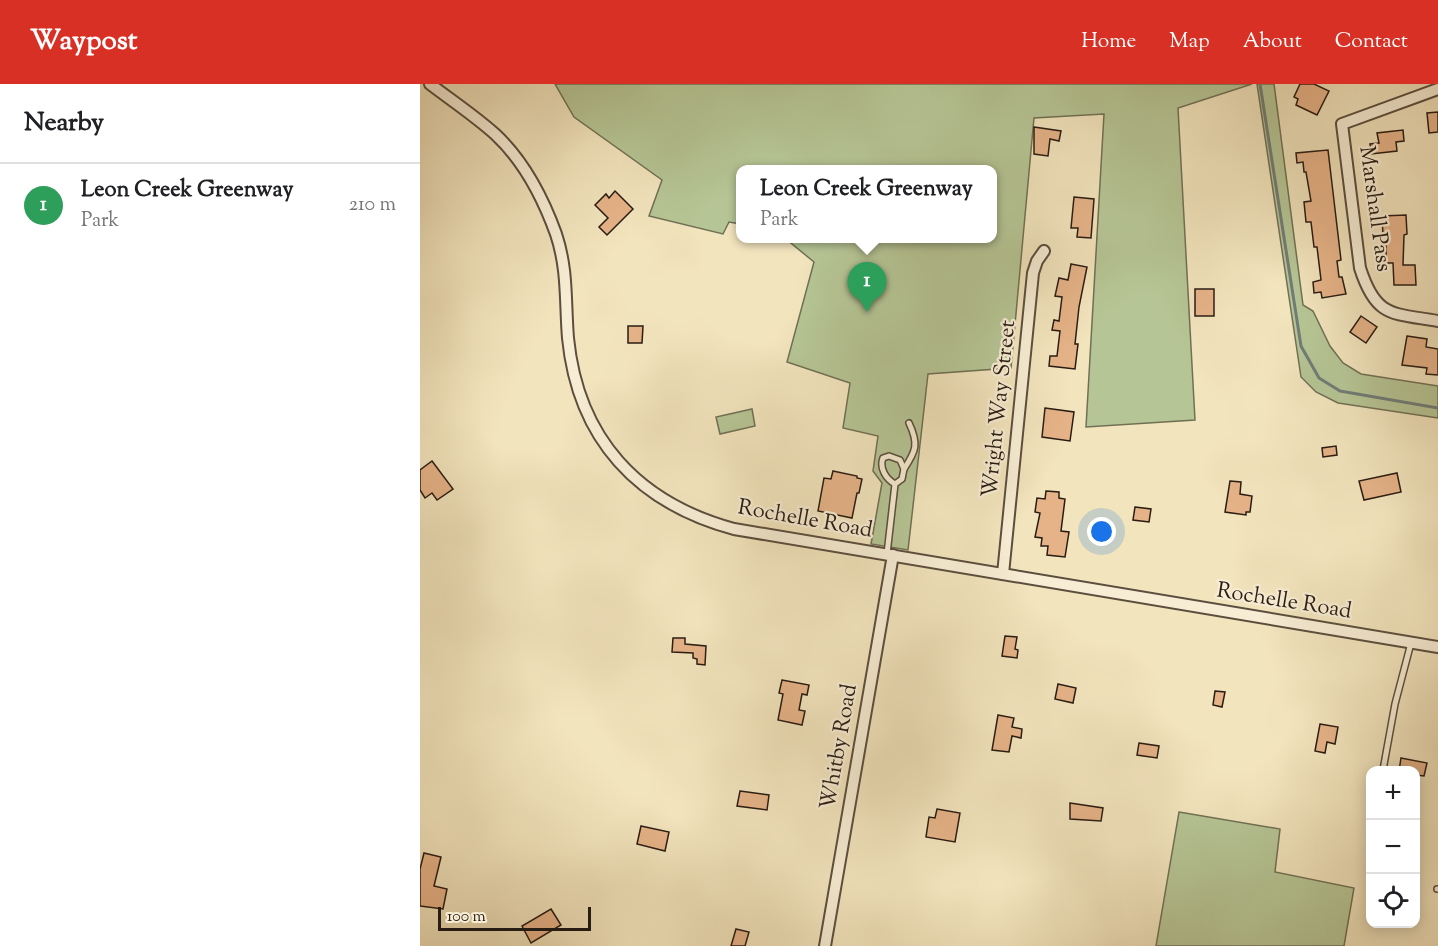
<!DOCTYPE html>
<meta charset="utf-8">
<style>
:root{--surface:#fff;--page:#f2f2f2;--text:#202124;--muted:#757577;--line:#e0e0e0;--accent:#d93025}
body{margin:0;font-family:"Sorts Mill Goudy",serif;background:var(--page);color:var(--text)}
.controls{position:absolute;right:18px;bottom:18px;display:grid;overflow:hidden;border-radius:12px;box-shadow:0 3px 15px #0003}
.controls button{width:54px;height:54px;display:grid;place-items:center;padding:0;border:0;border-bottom:2px solid var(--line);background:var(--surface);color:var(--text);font:30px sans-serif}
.scale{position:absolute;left:18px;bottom:15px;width:153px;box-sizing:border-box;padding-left:6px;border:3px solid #291c13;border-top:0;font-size:16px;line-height:21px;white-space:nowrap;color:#291c13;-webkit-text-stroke:4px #f7edd4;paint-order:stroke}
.you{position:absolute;left:682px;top:448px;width:21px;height:21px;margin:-15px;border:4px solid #fff;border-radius:50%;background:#1a73e8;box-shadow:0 0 0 9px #1a73e833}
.badge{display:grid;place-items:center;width:39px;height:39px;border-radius:50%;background:var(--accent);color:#fff;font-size:20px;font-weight:700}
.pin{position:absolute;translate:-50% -50px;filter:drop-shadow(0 2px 3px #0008)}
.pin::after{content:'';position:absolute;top:32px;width:21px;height:18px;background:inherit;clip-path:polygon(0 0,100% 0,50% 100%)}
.popup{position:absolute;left:316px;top:81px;width:261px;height:78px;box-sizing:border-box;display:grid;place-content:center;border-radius:12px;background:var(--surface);filter:drop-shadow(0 2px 4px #0005);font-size:20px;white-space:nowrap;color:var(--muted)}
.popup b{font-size:22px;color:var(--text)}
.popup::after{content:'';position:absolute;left:50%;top:100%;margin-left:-12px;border:12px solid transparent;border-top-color:var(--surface)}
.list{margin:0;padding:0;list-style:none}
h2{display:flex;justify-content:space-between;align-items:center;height:78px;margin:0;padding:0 24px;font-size:26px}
h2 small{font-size:20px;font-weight:400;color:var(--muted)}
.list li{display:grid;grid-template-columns:39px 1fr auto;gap:18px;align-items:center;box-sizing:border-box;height:84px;padding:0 24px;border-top:2px solid var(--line)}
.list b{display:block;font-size:22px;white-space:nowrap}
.list p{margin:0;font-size:20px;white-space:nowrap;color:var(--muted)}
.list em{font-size:20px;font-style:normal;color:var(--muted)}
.icon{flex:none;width:33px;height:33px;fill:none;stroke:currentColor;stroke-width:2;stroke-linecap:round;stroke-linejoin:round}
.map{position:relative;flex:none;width:1018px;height:862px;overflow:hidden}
header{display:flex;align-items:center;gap:36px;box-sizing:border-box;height:84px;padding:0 30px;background:var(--accent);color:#fff}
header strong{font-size:28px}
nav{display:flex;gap:33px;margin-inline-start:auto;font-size:21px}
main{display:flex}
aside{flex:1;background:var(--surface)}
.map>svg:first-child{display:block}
.green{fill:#b6c595;stroke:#707054;stroke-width:1.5}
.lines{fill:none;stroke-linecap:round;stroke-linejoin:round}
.stream{stroke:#707c78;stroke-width:3}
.building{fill:#e6b388;stroke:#291c13;stroke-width:1.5}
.service-casing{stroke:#5b4e3e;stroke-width:8}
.minor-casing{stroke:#5b4e3e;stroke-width:14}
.service{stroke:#f7edd4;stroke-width:5}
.minor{stroke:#f7edd4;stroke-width:10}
.labels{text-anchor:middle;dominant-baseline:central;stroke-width:4.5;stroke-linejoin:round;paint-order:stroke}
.street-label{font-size:22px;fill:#291c13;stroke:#f7edd4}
</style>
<header>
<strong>Waypost</strong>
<nav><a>Home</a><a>Map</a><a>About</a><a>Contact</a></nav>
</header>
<main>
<aside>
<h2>Nearby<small></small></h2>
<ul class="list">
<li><span class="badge" style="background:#2e9e5b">1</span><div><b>Leon Creek Greenway</b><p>Park</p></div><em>210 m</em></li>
</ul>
</aside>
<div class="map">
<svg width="1018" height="862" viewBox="0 0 1018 862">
<rect width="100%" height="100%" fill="#f2e4bd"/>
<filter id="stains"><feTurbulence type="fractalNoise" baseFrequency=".00333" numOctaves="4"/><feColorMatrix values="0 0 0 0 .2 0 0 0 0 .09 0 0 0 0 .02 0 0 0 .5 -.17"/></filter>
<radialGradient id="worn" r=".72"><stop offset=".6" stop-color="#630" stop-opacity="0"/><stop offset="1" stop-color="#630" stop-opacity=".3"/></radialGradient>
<g class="green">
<polygon points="135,0 832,0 758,24 775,336 666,343 684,30 614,34 591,284 508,290 488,466 451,460 462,399 453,387 458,352 423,344 430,299 367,278 394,178 366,155 573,154 573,86 321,86 321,140 309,138 303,150 229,132 242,96 154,33"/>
<polygon points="837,0 854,0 883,221 893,227 910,262 923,279 941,290 1018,302 1018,334 918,319 896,308 881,293"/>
<polygon points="332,325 335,342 300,350 296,333"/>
<polygon points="759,728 860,745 855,788 934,804 924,862 736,862"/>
</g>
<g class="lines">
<polyline class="stream" points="840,0 881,262 899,294 920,307 1018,324"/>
</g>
<g class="building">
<polygon points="880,0 894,0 909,7 897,31 876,21 878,15 874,13"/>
<polygon points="1018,28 1018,48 1009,49 1007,29"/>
<polygon points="614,43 641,47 639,57 630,55 628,72 614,70"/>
<polygon points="983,46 984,57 976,58 977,67 951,70 950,60 959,59 957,49"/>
<polygon points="908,66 921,176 917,177 919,193 922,193 926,210 902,214 901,208 894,209 893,198 901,196 897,163 894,163 891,138 886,138 884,118 891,117 886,88 884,88 883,78 877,79 876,69"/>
<polygon points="195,107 213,125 187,151 179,143 188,134 175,121 186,110 189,114"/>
<polygon points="654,113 674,115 671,154 657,153 658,144 651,144"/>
<polygon points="986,131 987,150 984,151 983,181 995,181 996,201 974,201 973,179 966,179 966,152 963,152 962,132"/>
<polygon points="651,180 667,183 659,223 655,260 658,260 655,285 629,282 630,272 637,272 640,247 632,246 634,236 639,237 642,213 635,212 639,194 648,196"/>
<rect x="775" y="205" width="19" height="27"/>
<polygon points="941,232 957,243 946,259 930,248"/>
<polygon points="208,242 223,242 222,259 208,259"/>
<polygon points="987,252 1007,255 1006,263 1018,265 1018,291 1006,290 1007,284 982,281"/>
<polygon points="625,324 654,328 650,357 622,353"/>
<polygon points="916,362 917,371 903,373 902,364"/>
<polygon points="12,377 33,405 17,416 12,409 5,414 0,406 0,386"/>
<polygon points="413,387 437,392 437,394 442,395 439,409 437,409 432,434 398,427 404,394 411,395"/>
<polygon points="977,389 981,408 944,416 939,397"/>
<polygon points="810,397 821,398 820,410 832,412 830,428 826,428 826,431 805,428"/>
<polygon points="626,407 639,408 639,414 645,415 641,447 649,448 645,473 627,471 628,462 621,462 622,454 615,453 620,429 615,428 617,414 625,415"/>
<polygon points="715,423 731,425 729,438 713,436"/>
<polygon points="585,552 597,553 595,565 598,566 597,574 582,572"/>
<polygon points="253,554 265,554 265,560 286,562 285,581 277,580 277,575 273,574 273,569 252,568"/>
<polygon points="362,596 389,601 387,611 382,610 379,626 385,627 382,641 358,636 363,610 359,609"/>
<polygon points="638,600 656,604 653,619 635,615"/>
<polygon points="795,607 805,608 802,623 793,621"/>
<polygon points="578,631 594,634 592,643 602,645 601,654 592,652 589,668 572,666"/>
<polygon points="900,640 918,643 915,660 907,658 905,669 895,667"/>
<polygon points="719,659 739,662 737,674 717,671"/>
<polygon points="981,674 1007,679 1004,692 996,691 996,687 979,687"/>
<polygon points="320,707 349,711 347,726 317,722"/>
<polygon points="650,719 683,724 681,737 650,735"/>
<polygon points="517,725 540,729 535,758 506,753 509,733 515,734"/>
<polygon points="221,742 249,748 245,767 217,760"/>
<polygon points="4,769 21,773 14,802 27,805 23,825 0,822 0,785"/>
<polygon points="131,825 141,841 111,859 102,842"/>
<polygon points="316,845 329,848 325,862 311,862"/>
</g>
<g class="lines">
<defs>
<g id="service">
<path d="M484,385C496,367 499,360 489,339"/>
<path d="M467,470L475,400L482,395L484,385L480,376L469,372L463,374C459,384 466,395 475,400"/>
<polyline points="963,686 975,620 991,559"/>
<polyline points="1017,805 1018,805"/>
</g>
<g id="minor">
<path d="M10,0C31,16 55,32 75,50C103,76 123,114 136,150C148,186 145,217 148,254C158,355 218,419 314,445L1018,563"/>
<path d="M1018,5L922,40L940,184C956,234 972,229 1018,237"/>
<polyline points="583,490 613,189 617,177 624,167"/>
<polyline points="405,862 473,471"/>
</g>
</defs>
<use href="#service" class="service-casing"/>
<use href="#minor" class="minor-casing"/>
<use href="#service" class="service"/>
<use href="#minor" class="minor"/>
</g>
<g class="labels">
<g class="street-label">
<text transform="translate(954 125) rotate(82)">Marshall Pass</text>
<text transform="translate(580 325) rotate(-84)">Wright Way Street</text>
<text transform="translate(385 436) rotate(10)">Rochelle Road</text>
<text transform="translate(864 518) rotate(9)">Rochelle Road</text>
<text transform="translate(420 663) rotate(-80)">Whitby Road</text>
</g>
</g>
<rect width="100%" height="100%" filter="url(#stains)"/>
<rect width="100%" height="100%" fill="url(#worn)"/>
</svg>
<div class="controls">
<button>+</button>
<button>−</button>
<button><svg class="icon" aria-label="locate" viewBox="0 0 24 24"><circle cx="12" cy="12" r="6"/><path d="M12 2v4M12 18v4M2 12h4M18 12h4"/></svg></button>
</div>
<div class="scale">100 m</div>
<div class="you"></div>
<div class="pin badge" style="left:447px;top:228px;background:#2e9e5b">1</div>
<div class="popup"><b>Leon Creek Greenway</b>Park</div>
</div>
</main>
